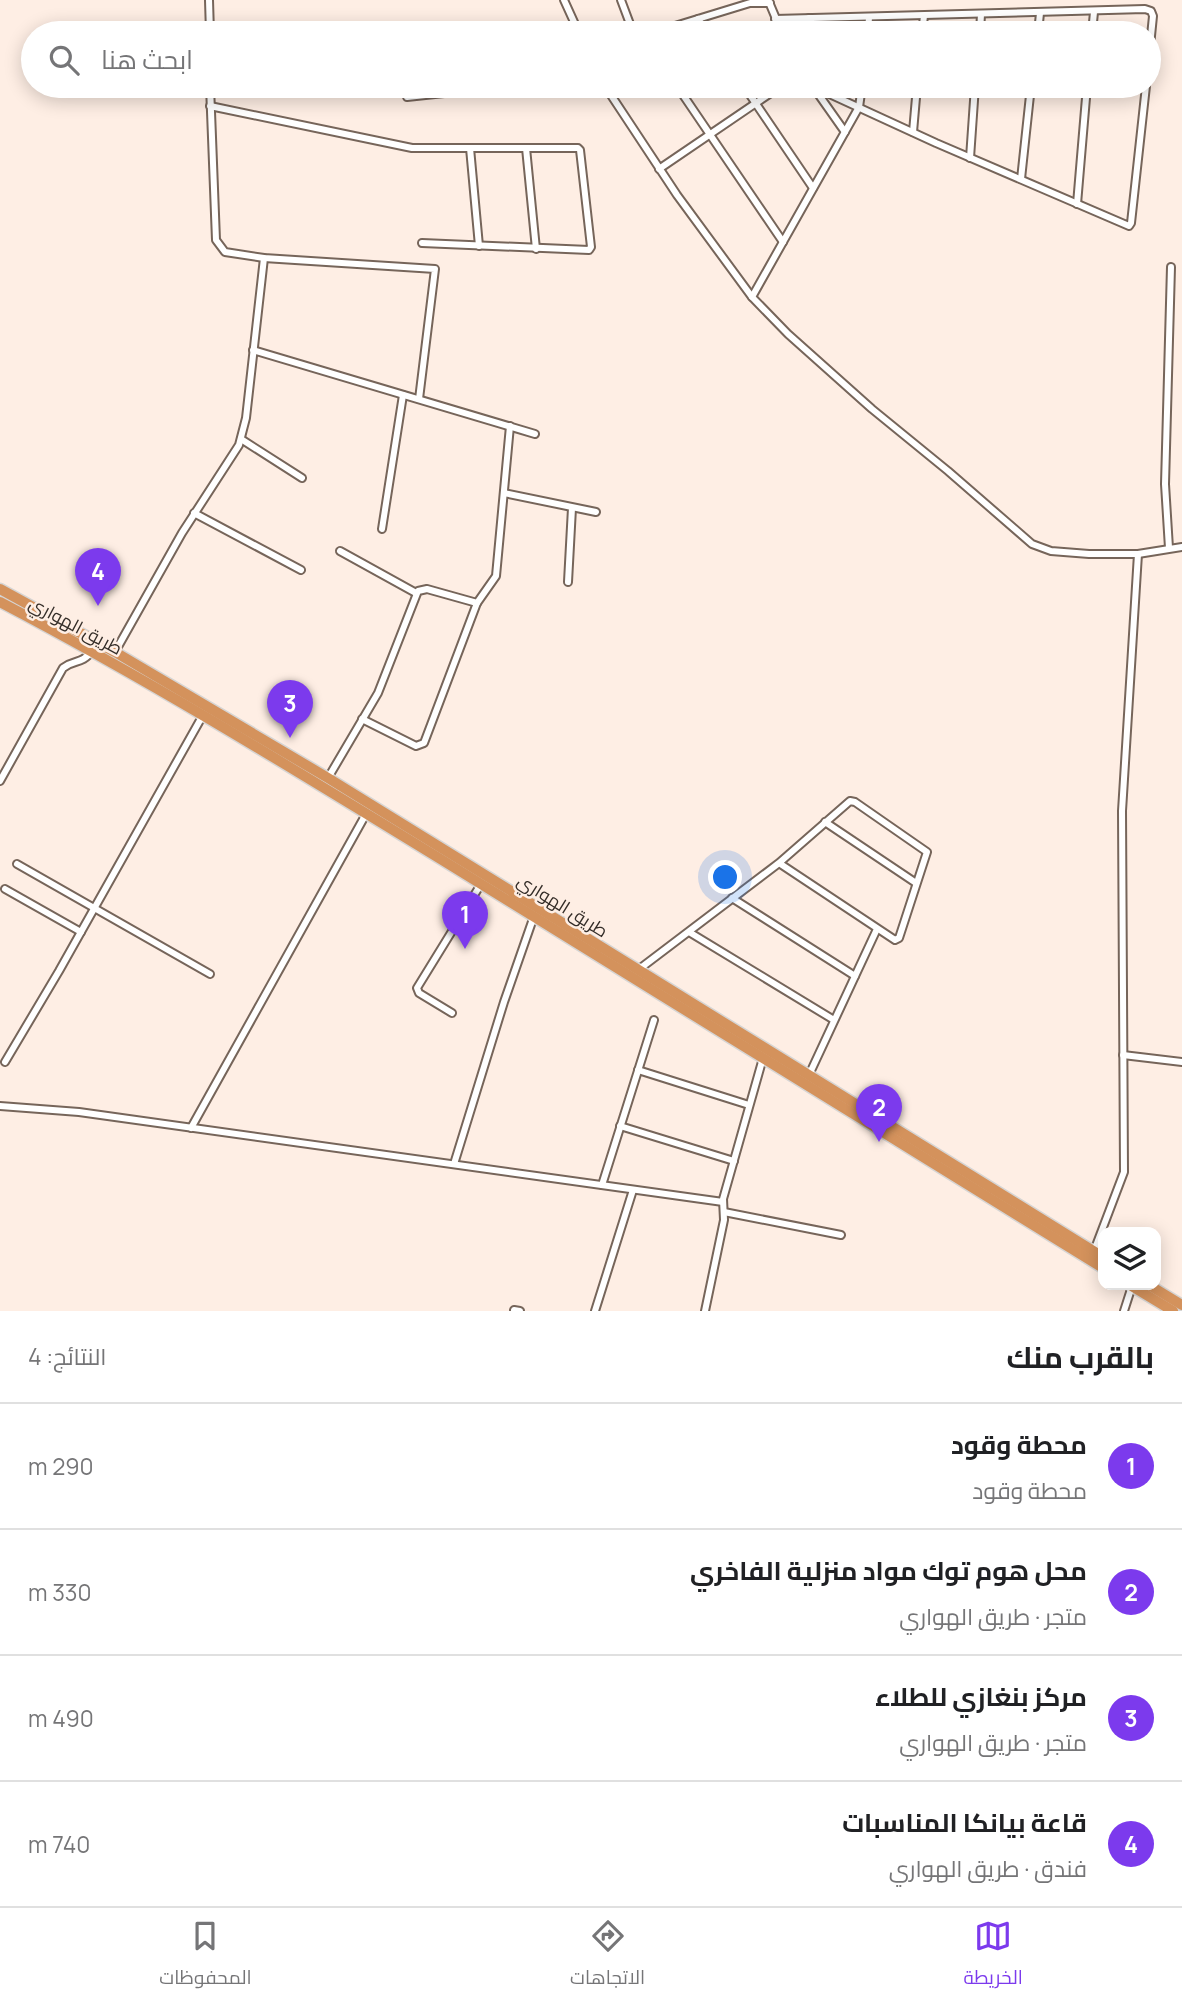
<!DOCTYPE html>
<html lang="ar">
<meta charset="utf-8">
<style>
:root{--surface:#fff;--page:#f2f2f2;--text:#202124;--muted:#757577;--line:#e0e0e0;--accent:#7c3aed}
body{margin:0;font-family:Manrope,Cairo,sans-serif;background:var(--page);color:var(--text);direction:rtl}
.controls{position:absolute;right:21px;bottom:21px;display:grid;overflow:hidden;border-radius:14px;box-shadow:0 4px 18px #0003}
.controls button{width:63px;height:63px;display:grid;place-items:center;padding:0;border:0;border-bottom:2px solid var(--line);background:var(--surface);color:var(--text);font:35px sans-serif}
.you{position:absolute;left:726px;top:878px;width:24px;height:24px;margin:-18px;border:5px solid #fff;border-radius:50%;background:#1a73e8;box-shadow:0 0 0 10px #1a73e833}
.badge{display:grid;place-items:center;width:46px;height:46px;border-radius:50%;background:var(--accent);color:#fff;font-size:23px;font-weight:700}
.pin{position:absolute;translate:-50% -58px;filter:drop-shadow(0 2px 4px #0008)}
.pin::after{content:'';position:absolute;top:37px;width:24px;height:21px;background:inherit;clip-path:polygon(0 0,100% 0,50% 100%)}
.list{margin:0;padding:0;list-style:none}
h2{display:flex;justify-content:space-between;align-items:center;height:91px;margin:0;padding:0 28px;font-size:30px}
h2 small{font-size:23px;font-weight:400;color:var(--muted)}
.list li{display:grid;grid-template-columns:46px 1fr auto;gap:21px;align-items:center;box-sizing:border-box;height:126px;padding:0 28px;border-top:2px solid var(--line)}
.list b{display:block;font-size:26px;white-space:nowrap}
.list p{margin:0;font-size:23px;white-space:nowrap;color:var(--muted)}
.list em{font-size:23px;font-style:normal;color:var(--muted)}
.icon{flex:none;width:38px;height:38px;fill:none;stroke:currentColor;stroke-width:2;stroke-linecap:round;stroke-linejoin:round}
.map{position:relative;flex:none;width:1182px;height:1311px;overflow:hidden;direction:ltr}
.search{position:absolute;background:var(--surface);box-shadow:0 4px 18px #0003;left:21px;right:21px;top:21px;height:77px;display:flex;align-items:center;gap:18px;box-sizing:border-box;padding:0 24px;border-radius:38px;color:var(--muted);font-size:26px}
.sheet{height:595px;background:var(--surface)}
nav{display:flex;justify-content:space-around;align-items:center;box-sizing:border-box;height:98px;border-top:2px solid var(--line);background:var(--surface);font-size:19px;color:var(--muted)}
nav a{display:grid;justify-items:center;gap:4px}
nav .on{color:var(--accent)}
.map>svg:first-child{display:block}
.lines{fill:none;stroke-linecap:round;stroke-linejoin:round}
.minor-casing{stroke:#76655a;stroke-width:10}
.trunk-casing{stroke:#d6d5d4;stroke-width:13}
.minor{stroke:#fff;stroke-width:6}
.trunk{stroke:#d4925c;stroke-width:10}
.labels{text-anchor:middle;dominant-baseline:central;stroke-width:5;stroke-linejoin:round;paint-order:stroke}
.street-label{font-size:18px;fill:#342d28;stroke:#feeee4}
</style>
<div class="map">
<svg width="1182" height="1311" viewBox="0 0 1182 1311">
<rect width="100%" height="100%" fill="#feeee4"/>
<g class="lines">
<defs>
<g id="minor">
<polyline points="209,0 210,33"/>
<polyline points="564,0 579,33"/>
<polyline points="769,2 782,33"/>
<polyline points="698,19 708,33"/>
<polyline points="775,19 1145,9 1151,11 1153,16 1149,56"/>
<polyline points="609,33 626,28 630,24 621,0"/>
<polyline points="652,33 750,3 770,3"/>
<polyline points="807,33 809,18"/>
<polyline points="868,33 869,17"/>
<polyline points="922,33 924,16"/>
<polyline points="980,33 981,14"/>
<polyline points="1038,33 1040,13"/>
<polyline points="1092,33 1094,12"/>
<polyline points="210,86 216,240 225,252 264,258 435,269 419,399"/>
<polyline points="605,86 677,195 752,297 788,334 872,409 948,471 1032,544 1051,551 1089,554 1138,554 1182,547"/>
<polyline points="677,86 783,242"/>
<polyline points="744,86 813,188"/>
<polyline points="812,86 936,143 1129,226 1131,223 1146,86"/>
<polyline points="814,88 845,132"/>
<polyline points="407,97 510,86"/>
<polyline points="210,106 412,148 578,148 580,150 591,247 589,250 422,243"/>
<polyline points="913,132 917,86"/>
<polyline points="470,148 479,246"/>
<polyline points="526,148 536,249"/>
<polyline points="970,158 975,86"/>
<polyline points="659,169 781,86"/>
<polyline points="1021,179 1031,86"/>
<polyline points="1077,204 1087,86"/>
<polyline points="752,297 859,107 862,86"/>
<polyline points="253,350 535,434"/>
<polyline points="241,439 302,478"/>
<polyline points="504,493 596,512"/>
<polyline points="194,513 301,570"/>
<polyline points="382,529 403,395"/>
<polyline points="1169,548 1165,484 1171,267"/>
<polyline points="340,551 416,593"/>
<polyline points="568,582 572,508"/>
<polyline points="115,652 182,533 239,445 246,418 264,258"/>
<polyline points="362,719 416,746 424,743 477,603"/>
<polyline points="328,778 378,693 418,591 427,589 477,603 496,576 510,426"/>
<path d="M0,781L63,668C76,658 80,666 93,650"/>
<polyline points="825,822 916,883"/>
<polyline points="17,864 210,974"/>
<polyline points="5,889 81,932"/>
<polyline points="732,898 855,976"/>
<polyline points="689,932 834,1020"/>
<polyline points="638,970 779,863 850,801 855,802 927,852 899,938 895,940 779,863"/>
<polyline points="452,1013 419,993 417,988 481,884"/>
<polyline points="1123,1055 1182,1062"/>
<polyline points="5,1062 59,971 203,715"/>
<polyline points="638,1070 749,1105"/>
<polyline points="809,1075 877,929"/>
<polyline points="0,1106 79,1112 723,1202"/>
<polyline points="620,1126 734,1161"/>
<polyline points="191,1128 366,814"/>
<polyline points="454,1164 504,1002 534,916"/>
<polyline points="602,1185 654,1020"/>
<polyline points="724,1212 841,1235"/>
<polyline points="1094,1251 1124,1172 1122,811 1138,554"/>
<polyline points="514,1310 520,1311"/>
<polyline points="595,1311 633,1190"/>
<polyline points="705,1311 724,1220 723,1199 763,1058"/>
<polyline points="1124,1311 1132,1286"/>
</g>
<g id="trunk">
<polyline points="0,589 115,652 328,778 1103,1257"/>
<path d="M0,602C153,682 300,773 447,863C667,997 885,1133 1103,1268"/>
<polyline points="1130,1285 1173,1311"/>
<polyline points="1149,1285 1182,1305"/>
</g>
</defs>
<use href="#minor" class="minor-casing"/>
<use href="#trunk" class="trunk-casing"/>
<use href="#minor" class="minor"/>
<use href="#trunk" class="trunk"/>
</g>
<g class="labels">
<g class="street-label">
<text transform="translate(76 625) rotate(28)">طريق الهواري</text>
<text transform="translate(563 905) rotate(32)">طريق الهواري</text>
</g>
</g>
</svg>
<div class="controls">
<button><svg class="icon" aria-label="layers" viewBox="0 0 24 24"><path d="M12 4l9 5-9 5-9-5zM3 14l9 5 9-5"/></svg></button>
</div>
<div class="you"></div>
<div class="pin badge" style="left:465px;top:949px">1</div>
<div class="pin badge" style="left:879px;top:1142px">2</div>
<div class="pin badge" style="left:290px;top:738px">3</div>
<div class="pin badge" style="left:98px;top:606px">4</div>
<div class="search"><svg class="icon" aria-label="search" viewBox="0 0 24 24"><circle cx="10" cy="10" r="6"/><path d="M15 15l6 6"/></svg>ابحث هنا</div>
</div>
<section class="sheet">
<h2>بالقرب منك<small>النتائج: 4</small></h2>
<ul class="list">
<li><span class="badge">1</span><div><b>محطة وقود</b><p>محطة وقود</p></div><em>290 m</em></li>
<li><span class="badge">2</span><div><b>محل هوم توك مواد منزلية الفاخري</b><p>متجر · طريق الهواري</p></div><em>330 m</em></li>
<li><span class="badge">3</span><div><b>مركز بنغازي للطلاء</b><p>متجر · طريق الهواري</p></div><em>490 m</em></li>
<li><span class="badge">4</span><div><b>قاعة بيانكا المناسبات</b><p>فندق · طريق الهواري</p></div><em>740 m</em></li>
</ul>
</section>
<nav>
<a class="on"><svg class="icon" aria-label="map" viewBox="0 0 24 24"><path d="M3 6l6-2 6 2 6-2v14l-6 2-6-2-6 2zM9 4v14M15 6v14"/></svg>الخريطة</a>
<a><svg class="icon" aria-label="directions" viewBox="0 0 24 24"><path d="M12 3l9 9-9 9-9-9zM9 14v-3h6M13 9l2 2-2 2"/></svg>الاتجاهات</a>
<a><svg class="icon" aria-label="saved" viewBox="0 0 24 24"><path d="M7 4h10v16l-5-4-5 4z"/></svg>المحفوظات</a>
</nav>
